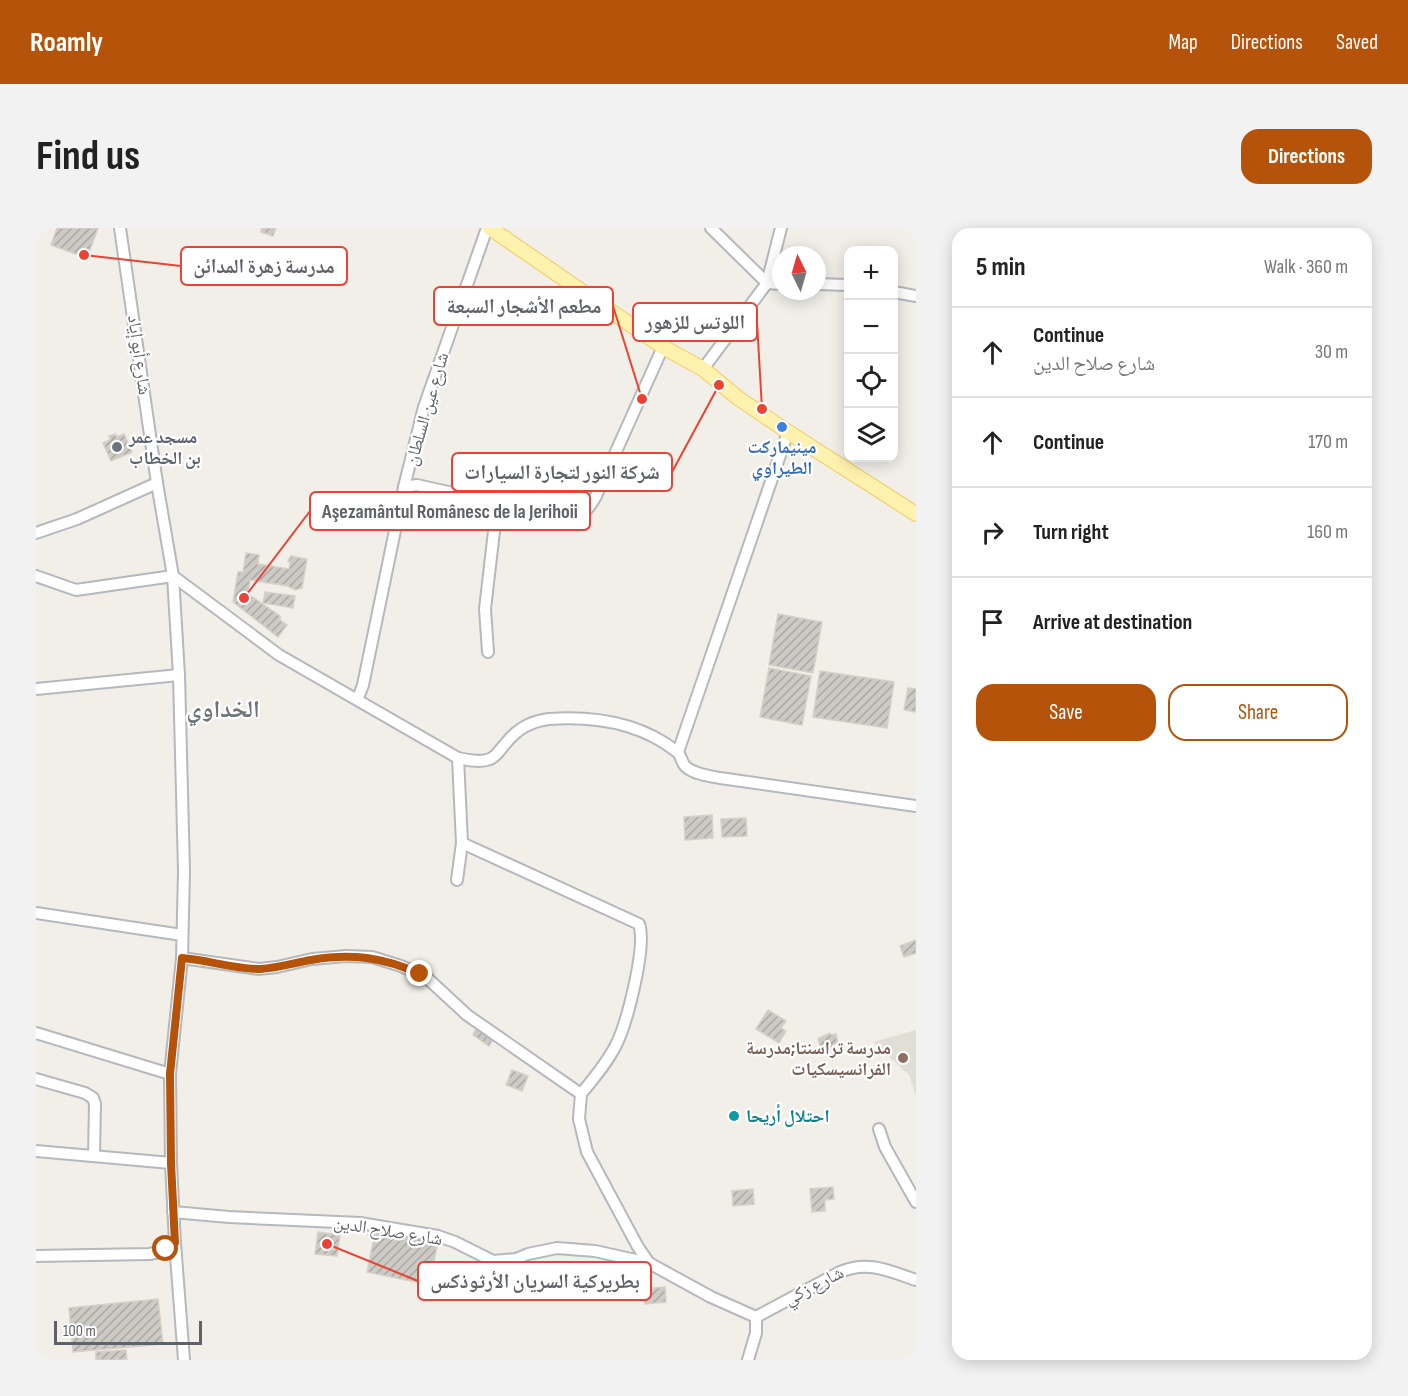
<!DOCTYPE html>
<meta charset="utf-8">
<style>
:root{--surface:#fff;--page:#f2f2f2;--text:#222;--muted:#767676;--line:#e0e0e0;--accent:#b45309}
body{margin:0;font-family:"Sofia Sans Condensed","Noto Naskh Arabic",sans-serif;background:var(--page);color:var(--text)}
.controls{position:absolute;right:18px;top:18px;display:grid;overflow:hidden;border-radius:12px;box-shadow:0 3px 15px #0003}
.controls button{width:54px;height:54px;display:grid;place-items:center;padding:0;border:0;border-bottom:2px solid var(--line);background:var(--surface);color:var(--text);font:30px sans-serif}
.compass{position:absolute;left:736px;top:18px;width:54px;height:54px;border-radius:50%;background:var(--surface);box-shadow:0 3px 15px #0003;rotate:355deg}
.scale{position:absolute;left:18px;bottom:15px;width:148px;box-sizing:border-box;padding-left:6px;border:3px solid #5f6368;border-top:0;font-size:16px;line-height:21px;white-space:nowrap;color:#5f6368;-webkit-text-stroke:4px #fff;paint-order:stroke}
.stop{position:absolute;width:18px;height:18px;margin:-14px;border:4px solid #b45309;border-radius:50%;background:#fff}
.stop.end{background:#b45309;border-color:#fff;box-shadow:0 2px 6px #0008}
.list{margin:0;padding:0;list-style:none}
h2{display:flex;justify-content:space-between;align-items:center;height:78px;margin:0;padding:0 24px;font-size:26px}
h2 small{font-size:20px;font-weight:400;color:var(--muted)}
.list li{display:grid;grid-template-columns:39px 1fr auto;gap:18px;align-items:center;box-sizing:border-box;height:90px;padding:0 24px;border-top:2px solid var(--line)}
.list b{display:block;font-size:22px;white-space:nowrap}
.list p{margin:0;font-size:20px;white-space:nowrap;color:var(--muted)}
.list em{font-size:20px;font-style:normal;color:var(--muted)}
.actions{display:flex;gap:12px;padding:18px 24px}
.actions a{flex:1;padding:14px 0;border:2px solid var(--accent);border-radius:18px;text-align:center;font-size:21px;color:var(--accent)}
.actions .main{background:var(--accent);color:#fff}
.icon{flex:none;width:33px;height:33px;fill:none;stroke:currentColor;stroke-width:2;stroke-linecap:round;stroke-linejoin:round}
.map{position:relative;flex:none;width:880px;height:1132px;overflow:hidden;border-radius:18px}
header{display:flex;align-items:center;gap:36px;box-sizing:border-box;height:84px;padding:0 30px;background:var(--accent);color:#fff}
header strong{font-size:28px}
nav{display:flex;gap:33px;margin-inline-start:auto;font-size:21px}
.intro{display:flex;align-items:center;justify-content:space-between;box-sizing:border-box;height:144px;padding:0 36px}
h1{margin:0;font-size:42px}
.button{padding:15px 27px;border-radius:18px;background:var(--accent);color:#fff;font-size:21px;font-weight:700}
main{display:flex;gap:36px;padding:0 36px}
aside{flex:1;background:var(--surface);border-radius:18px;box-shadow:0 3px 15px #0003}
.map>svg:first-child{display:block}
.education{fill:#e1ded6}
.building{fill:url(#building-hatch);stroke:#d6d1c6;stroke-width:1.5}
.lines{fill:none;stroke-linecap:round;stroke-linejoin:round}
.minor-casing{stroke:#b5b8bc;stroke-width:14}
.major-casing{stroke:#f2c960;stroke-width:16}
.minor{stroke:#fff;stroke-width:10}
.major{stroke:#fff2af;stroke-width:14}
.route{stroke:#b45309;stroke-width:8}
.shop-dot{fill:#3f7fe0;stroke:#fff;stroke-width:2}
.worship-dot{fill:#6b7280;stroke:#fff;stroke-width:2}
.education-dot{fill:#8d6e63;stroke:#fff;stroke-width:2}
.culture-dot{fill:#0f9aa8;stroke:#fff;stroke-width:2}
.labels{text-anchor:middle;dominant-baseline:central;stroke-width:4.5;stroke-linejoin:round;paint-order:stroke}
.street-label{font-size:18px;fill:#5f6368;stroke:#fff}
.worship-label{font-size:18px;font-weight:bold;fill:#5b616d;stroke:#fff;text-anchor:start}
.shop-label{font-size:18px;font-weight:bold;fill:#366cbe;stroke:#fff}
.education-label{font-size:18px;font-weight:bold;fill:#785e54;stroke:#fff;text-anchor:end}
.culture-label{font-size:18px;font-weight:bold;fill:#0d838f;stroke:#fff;text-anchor:start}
.district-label{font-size:24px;font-weight:bold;fill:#70757a;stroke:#fff}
.leader{fill:none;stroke:#ea4335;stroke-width:2}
.callout-dot{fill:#ea4335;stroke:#fff;stroke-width:2}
.callout{fill:#fff;stroke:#ea4335;stroke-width:2}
.callout-label{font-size:20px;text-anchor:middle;font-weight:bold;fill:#5f6368}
</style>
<header>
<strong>Roamly</strong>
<nav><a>Map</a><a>Directions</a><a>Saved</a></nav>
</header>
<div class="intro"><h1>Find us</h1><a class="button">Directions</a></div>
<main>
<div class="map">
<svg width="880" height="1132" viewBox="0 0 880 1132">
<defs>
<pattern id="building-hatch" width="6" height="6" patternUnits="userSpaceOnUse" patternTransform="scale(1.5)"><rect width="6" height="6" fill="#cccac5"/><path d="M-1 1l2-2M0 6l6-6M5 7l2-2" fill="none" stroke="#a9a8a4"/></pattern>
</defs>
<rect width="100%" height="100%" fill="#f1efe8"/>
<polygon class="education" points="880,802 880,868 873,847 837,814"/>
<g class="building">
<polygon points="21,0 62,0 51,30 15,17"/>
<polygon points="226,0 240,0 237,8 225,4"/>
<polygon points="79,206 81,209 88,206 96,224 75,233 67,215 74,212 73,208"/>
<polygon points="210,325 223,327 222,336 253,341 254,335 252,333 255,328 271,331 266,360 259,362 252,358 214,352 212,366 244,388 244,392 251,397 242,409 197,374 202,344 207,344"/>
<polygon points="229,364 259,368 257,380 227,375"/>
<polygon points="742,386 786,394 777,445 733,437"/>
<polygon points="733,440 775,448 766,497 724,489"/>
<polygon points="784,443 858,454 851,500 777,489"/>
<polygon points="872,460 880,461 880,484 868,482"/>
<polygon points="676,587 677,610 649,612 648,589"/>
<polygon points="710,590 711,608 686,609 685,591"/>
<polygon points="880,712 880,725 868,729 864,718"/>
<polygon points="732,782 750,793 745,800 750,803 743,815 720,801"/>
<polygon points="440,801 457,812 453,818 437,807"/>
<polygon points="794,805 795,807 800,806 802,816 798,817 800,823 786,824 782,811"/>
<polygon points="476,842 492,848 486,863 470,857"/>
<polygon points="797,959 798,971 789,972 789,983 776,984 774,961"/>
<polygon points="717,961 718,976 697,978 696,963"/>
<polygon points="340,1000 402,1013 395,1048 382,1045 380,1054 331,1044"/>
<polygon points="282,1004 304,1007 301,1028 279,1026"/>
<polygon points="629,1059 630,1074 609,1076 608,1061"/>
<polygon points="122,1071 127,1116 37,1124 33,1080"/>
<polygon points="90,1122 91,1132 60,1132 60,1124"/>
</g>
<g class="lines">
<defs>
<g id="minor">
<polyline points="84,0 121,255 137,348 143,447 148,643 146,730"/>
<polyline points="675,0 731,55 745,56"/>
<polyline points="781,56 812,57"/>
<polyline points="858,64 880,68"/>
<polyline points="667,141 731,55 745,0"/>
<polyline points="368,259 381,257 452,273 458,278 460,286 449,381 452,424"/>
<path d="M452,273L529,288C547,290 552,282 560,268L627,119"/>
<polyline points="0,305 41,291 121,255"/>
<polyline points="0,348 40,362 137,348 243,427 422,530 426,615"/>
<polyline points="0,461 143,447"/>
<polyline points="322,470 327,457 368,259 388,179 451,0"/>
<polyline points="642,524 752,204"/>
<path d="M422,530C432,532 444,535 454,531C461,528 465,520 470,515C481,501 495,493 513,491C557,488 604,495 640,523C645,526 645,533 649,538C657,546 673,548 684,550L880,578"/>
<path d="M421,652L426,615L603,696C611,718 591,795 580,817C571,835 558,850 545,866"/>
<polyline points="0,685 146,707"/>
<polyline points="0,805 134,846"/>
<polyline points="0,851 49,865 57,870 59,876 58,928"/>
<polyline points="843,901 849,919 880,974"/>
<polyline points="0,923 135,935 134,846 146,730 223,741 241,739 276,731 310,728 336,729 365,738 390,749 431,787 545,866 543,891 551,924 602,1019 613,1035"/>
<polyline points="135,935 139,1015 148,1132"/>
<polyline points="137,984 193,989 324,995 402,1008 419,1014 457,1033 480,1031 492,1026 521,1020 559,1023 613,1035 675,1069 720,1089"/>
<polyline points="0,1028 113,1026 124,1024 139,1015"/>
<path d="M712,1132L720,1105V1089L804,1044C832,1032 853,1043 880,1052"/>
</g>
<polyline id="major" points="454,0 627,119 667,141 702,170 752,204 880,286"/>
</defs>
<use href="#minor" class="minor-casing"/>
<use href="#major" class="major-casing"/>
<use href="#minor" class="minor"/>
<use href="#major" class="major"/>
</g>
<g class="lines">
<path class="route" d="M130,1021L139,1015L135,935L134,846L146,730C172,732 198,741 224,741C242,740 258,735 275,732C315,725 347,729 384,746"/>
</g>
<circle class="shop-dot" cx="746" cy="199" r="6"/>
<circle class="worship-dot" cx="81" cy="219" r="6"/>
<circle class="education-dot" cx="867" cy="830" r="6"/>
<circle class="culture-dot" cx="698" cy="888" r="6"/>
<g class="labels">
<g class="street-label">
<text transform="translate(103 127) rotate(82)">شارع أبو إياد</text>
<text transform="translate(391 181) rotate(-74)">شارع عين السلطان</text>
<text transform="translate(352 1003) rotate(9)">شارع صلاح الدين</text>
<text transform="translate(778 1058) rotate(-27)">شارع زكي</text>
</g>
<g class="worship-label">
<text x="93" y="209">مسجد عمر<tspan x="93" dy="21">بن الخطاب</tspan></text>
</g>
<g class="shop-label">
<text x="746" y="219">مينيماركت<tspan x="746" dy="21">الطيراوي</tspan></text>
</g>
<g class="education-label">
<text x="855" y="820">مدرسة تراسنتا;مدرسة<tspan x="855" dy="21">الفرانسيسكيات</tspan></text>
</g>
<g class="culture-label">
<text x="710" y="888">احتلال أريحا</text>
</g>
<g class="district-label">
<text x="187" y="481">الخداوي</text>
</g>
</g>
<path class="leader" d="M48 27L145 38M606 171L577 78M726 181L721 94M683 157L636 244M208 370L274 283M291 1016L382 1053"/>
<g class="callout-dot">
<circle cx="48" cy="27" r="6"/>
<circle cx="606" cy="171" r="6"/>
<circle cx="726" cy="181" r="6"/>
<circle cx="683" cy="157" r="6"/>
<circle cx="208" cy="370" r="6"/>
<circle cx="291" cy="1016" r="6"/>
</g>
<g class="callout">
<rect x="145" y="19" width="166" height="38" rx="6"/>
<rect x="398" y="59" width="179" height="38" rx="6"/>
<rect x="597" y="75" width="124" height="38" rx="6"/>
<rect x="416" y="225" width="220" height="38" rx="6"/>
<rect x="274" y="264" width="280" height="38" rx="6"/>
<rect x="382" y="1034" width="233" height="38" rx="6"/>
</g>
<g class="callout-label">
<text x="228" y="45">مدرسة زهرة المدائن</text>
<text x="488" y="85">مطعم الأشجار السبعة</text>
<text x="659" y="101">اللوتس للزهور</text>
<text x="526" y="251">شركة النور لتجارة السيارات</text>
<text x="414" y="290">Aşezamântul Românesc de la Jerihoii</text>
<text x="499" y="1060">بطريركية السريان الأرثوذكس</text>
</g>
</svg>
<div class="controls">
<button>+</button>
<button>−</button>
<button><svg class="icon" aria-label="locate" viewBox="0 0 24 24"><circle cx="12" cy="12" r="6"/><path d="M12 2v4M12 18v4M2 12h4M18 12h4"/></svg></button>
<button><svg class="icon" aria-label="layers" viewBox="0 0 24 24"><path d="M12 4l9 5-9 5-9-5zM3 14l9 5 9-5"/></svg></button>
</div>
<svg class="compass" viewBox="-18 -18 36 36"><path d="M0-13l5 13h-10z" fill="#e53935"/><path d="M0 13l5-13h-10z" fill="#767676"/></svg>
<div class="scale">100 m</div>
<div class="stop" style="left:130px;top:1021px"></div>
<div class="stop end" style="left:384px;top:746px"></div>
</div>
<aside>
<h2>5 min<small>Walk · 360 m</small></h2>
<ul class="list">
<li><svg class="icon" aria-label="ahead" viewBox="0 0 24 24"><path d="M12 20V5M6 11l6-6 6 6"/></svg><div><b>Continue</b><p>شارع صلاح الدين</p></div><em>30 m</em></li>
<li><svg class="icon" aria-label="ahead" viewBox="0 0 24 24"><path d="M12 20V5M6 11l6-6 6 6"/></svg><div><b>Continue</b></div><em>170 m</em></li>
<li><svg class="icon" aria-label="right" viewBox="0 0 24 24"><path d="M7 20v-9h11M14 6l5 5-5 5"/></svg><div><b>Turn right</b></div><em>160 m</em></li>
<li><svg class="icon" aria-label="arrive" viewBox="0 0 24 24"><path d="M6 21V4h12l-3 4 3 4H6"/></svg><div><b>Arrive at destination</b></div></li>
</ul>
<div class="actions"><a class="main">Save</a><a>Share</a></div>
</aside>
</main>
